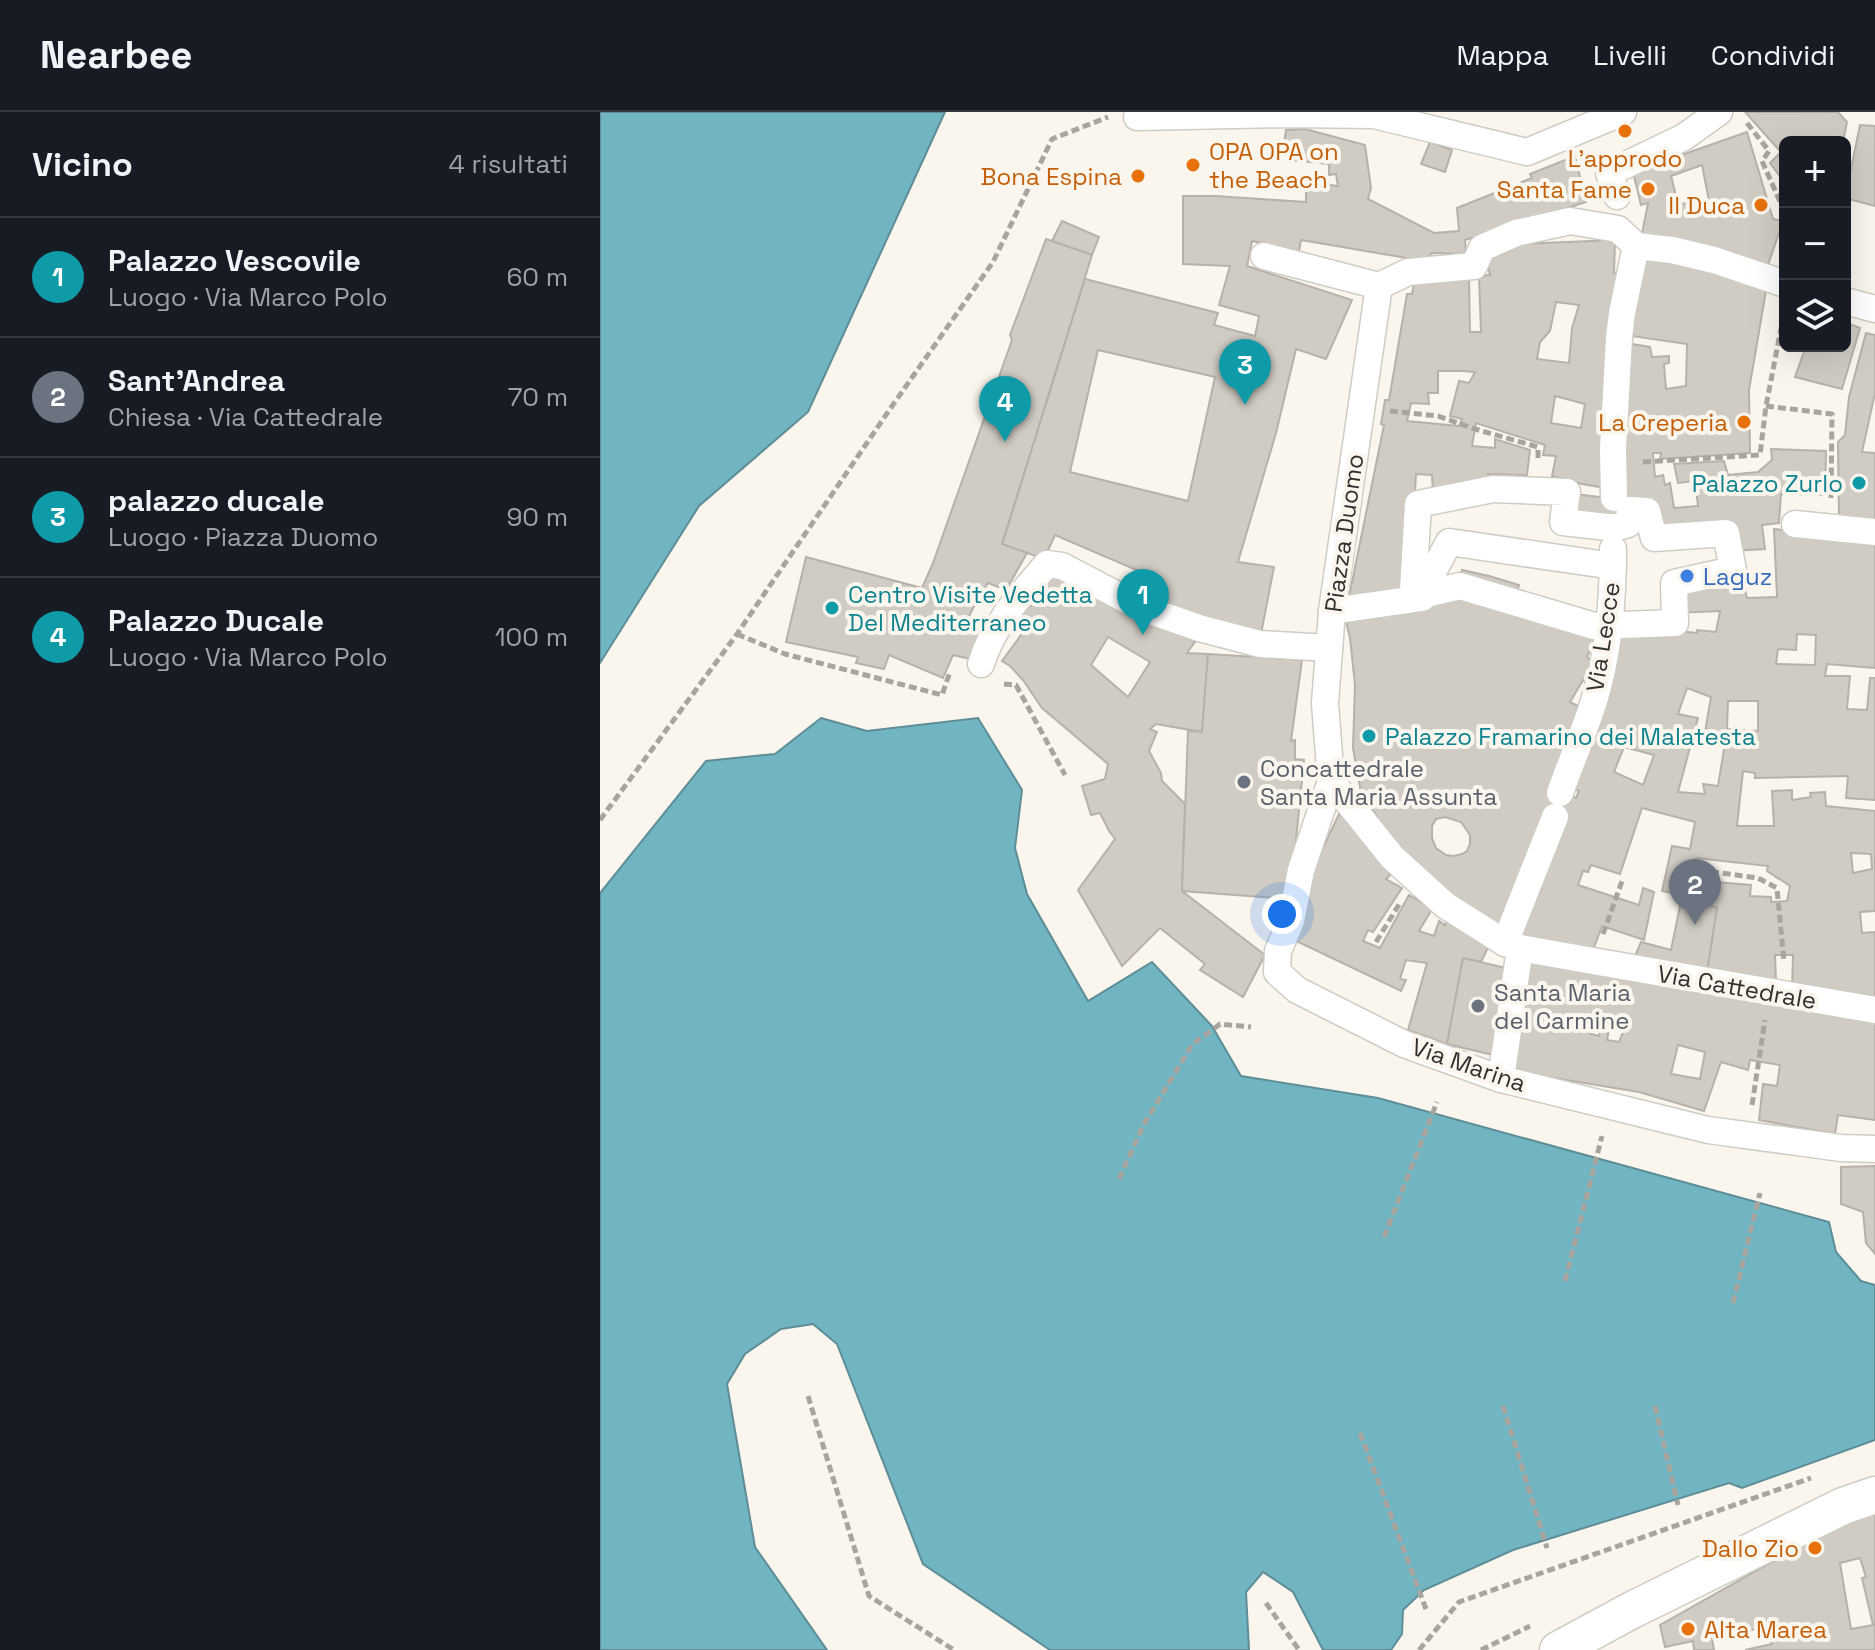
<!DOCTYPE html>
<html lang="it">
<meta charset="utf-8">
<style>
:root{--surface:#171b24;--page:#242831;--text:#f1f3f6;--muted:#9ea1a6;--line:#363941;--accent:#88b6cd}
body{margin:0;font-family:"Space Grotesk",sans-serif;background:var(--page);color:var(--text)}
.controls{position:absolute;right:24px;top:24px;display:grid;overflow:hidden;border-radius:12px;box-shadow:0 8px 32px #0002}
.controls button{width:72px;height:72px;display:grid;place-items:center;padding:0;border:0;border-bottom:2px solid var(--line);background:var(--surface);color:var(--text);font:40px sans-serif}
.you{position:absolute;left:682px;top:802px;width:28px;height:28px;margin:-20px;border:6px solid #fff;border-radius:50%;background:#1a73e8;box-shadow:0 0 0 12px #1a73e833}
.badge{display:grid;place-items:center;width:52px;height:52px;border-radius:50%;background:var(--accent);color:#fff;font-size:26px;font-weight:700}
.pin{position:absolute;translate:-50% -66px;filter:drop-shadow(0 2px 4px #0008)}
.pin::after{content:'';position:absolute;top:42px;width:28px;height:24px;background:inherit;clip-path:polygon(0 0,100% 0,50% 100%)}
.list{margin:0;padding:0;list-style:none}
h2{display:flex;justify-content:space-between;align-items:center;height:104px;margin:0;padding:0 32px;font-size:34px}
h2 small{font-size:26px;font-weight:400;color:var(--muted)}
.list li{display:grid;grid-template-columns:52px 1fr auto;gap:24px;align-items:center;box-sizing:border-box;height:120px;padding:0 32px;border-top:2px solid var(--line)}
.list b{display:block;font-size:30px;white-space:nowrap}
.list p{margin:0;font-size:26px;white-space:nowrap;color:var(--muted)}
.list em{font-size:26px;font-style:normal;color:var(--muted)}
.icon{flex:none;width:44px;height:44px;fill:none;stroke:currentColor;stroke-width:2;stroke-linecap:round;stroke-linejoin:round}
.map{position:relative;flex:none;width:1275px;height:1538px;overflow:hidden}
header{display:flex;align-items:center;gap:48px;box-sizing:border-box;height:112px;padding:0 40px;background:var(--surface);border-bottom:2px solid var(--line)}
header strong{font-size:38px}
nav{display:flex;gap:44px;margin-inline-start:auto;font-size:28px}
main{display:flex}
aside{flex:1;background:var(--surface)}
.map>svg:first-child{display:block}
.water{fill:#71b5c3;stroke:#5e8d96;stroke-width:2}
.building{fill:#d0ccc4;stroke:#b6b1aa;stroke-width:2;fill-rule:evenodd}
.lines{fill:none;stroke-linecap:round;stroke-linejoin:round}
.pedestrian-casing{stroke:#d0ccc4;stroke-width:29}
.minor-casing{stroke:#d0ccc4;stroke-width:39}
.path{stroke:#a8a59f;stroke-width:5;stroke-dasharray:8 4;stroke-linecap:butt}
.pedestrian{stroke:#fff;stroke-width:26}
.minor{stroke:#fff;stroke-width:36}
.food-dot{fill:#e8710a;stroke:#faf6ee;stroke-width:3}
.culture-dot{fill:#0f9aa8;stroke:#faf6ee;stroke-width:3}
.shop-dot{fill:#3f7fe0;stroke:#faf6ee;stroke-width:3}
.worship-dot{fill:#6b7280;stroke:#faf6ee;stroke-width:3}
.labels{text-anchor:middle;dominant-baseline:central;stroke-width:8;stroke-linejoin:round;paint-order:stroke}
.food-label{font-size:24px;fill:#c56008;stroke:#faf6ee;text-anchor:end}
.culture-label{font-size:24px;fill:#0d838f;stroke:#faf6ee;text-anchor:start}
.street-label{font-size:24px;fill:#32312e;stroke:#faf6ee}
.shop-label{font-size:24px;fill:#366cbe;stroke:#faf6ee;text-anchor:start}
.worship-label{font-size:24px;fill:#5b616d;stroke:#faf6ee;text-anchor:start}
</style>
<header>
<strong>Nearbee</strong>
<nav><a>Mappa</a><a>Livelli</a><a>Condividi</a></nav>
</header>
<main>
<aside>
<h2>Vicino<small>4 risultati</small></h2>
<ul class="list">
<li><span class="badge" style="background:#0f9aa8">1</span><div><b>Palazzo Vescovile</b><p>Luogo · Via Marco Polo</p></div><em>60 m</em></li>
<li><span class="badge" style="background:#6b7280">2</span><div><b>Sant'Andrea</b><p>Chiesa · Via Cattedrale</p></div><em>70 m</em></li>
<li><span class="badge" style="background:#0f9aa8">3</span><div><b>palazzo ducale</b><p>Luogo · Piazza Duomo</p></div><em>90 m</em></li>
<li><span class="badge" style="background:#0f9aa8">4</span><div><b>Palazzo Ducale</b><p>Luogo · Via Marco Polo</p></div><em>100 m</em></li>
</ul>
</aside>
<div class="map">
<svg width="1275" height="1538" viewBox="0 0 1275 1538">
<rect width="100%" height="100%" fill="#faf6ee"/>
<g class="water">
<polygon points="0,0 345,0 208,300 99,394 0,551"/>
<polygon points="221,606 267,619 378,606 422,678 415,736 427,782 488,889 552,850 612,914 641,964 778,986 1229,1110 1236,1140 1261,1169 1275,1173 1275,1328 1142,1376 1129,1371 913,1438 824,1478 803,1498 802,1522 791,1538 723,1538 693,1480 663,1460 646,1480 649,1538 450,1538 323,1452 237,1232 213,1212 181,1217 145,1242 127,1272 155,1435 227,1538 0,1538 0,781 106,649 175,642"/>
</g>
<g class="building">
<polygon points="1145,0 1238,0 1247,10 1243,30 1185,30 1185,71 1170,51 1181,40"/>
<polygon points="1260,13 1275,14 1275,94 1245,86"/>
<path d="M705,17L765,33L771,76L768,87L834,121L859,119L857,96L932,66L930,62L975,44L986,90L865,128L866,142L832,141L824,149L701,128L699,139L652,129L647,154L752,188L726,247L696,237L676,321L638,450L674,455L661,522L622,513L545,485L553,465L455,423L444,447L402,432L485,167L618,201L614,213L655,224L659,204L619,193L630,154L583,152V84H615L706,90V70L738,74L736,62L729,63V52L691,48L683,37L686,18ZM498,238L615,265L588,389L470,360Z"/>
<path d="M1147,20L1173,107L1183,109L1167,156L1041,127L1048,91L1041,93L1033,60ZM1102,53L1110,94L1078,91L1071,64Z"/>
<polygon points="830,30 852,38 845,60 821,52"/>
<polygon points="462,109 499,125 492,143 452,129"/>
<polygon points="446,127 492,143 402,432 427,441 406,478 388,471 377,488 364,515 381,520 374,548 353,543 343,566 289,543 284,557 256,551 258,545 186,530 206,445 322,476 333,451 412,228 410,223"/>
<path d="M1015,128L1014,161L1024,162L1005,376L982,372L952,364L956,344L943,343L945,333L876,311L872,334L895,336V327L930,338L927,363L888,362L889,368L833,380L832,363L816,362L809,481L749,485L784,313L781,312L785,288H789L807,182H812L815,167L869,165L870,220H881L879,164L890,163L887,148L912,138L916,132ZM956,190L979,193L972,216L969,251L937,247L940,230L950,219ZM838,259H863L875,260L869,271L859,269L850,304L862,307L859,314L807,309L811,291L829,292L828,281H838ZM955,284L985,292L981,316L951,311Z"/>
<polygon points="1040,145 1069,146 1167,173 1149,278 1150,341 1060,347 1061,341 1053,341 1055,365 1063,363 1065,373 1070,371 1074,396 1098,394 1095,369 1078,371 1074,352 1124,349 1128,363 1158,360 1172,348 1171,337 1226,339 1225,383 1181,382 1179,411 1162,413 1165,437 1130,439 1126,416 1053,420 1025,388 1025,231 1050,235 1052,245 1069,244 1069,251 1064,252 1066,277 1086,274 1087,232 1025,223"/>
<polygon points="1245,210 1260,216 1242,277 1195,265 1206,234 1245,234"/>
<polygon points="1266,221 1275,223 1275,281 1262,340 1275,341 1275,412 1239,408 1238,330 1245,323 1249,285"/>
<polygon points="974,382 1025,388 1028,412 968,406"/>
<path d="M1174,417L1275,427V556L1227,552L1225,564H1250L1247,597L1267,598L1270,566H1275V688L1246,686L1248,664L1155,666V661L1143,659L1137,714H1174L1172,679L1192,678V688L1211,685L1210,681L1225,680L1226,694L1275,699V799L1260,800L1262,821L1275,820V889L1192,877L1193,843H1175L1176,870L1107,860L1117,795L1085,791L1087,784L1062,779L1072,734L1090,737L1095,710L1042,696L1020,762L991,753L988,760L983,759L978,773L1039,793L1043,776L1054,780L1044,828L1002,814L992,841L1275,907V1008L1238,1003L1235,1022L1159,1008L1163,972L1177,974L1180,953L1150,948L1148,958L1121,950L1104,999L1039,980L912,959L924,849L950,855L957,832L920,823L942,776L937,773L914,781L881,850L863,846L847,932L808,918L827,851L806,848L800,867L806,868L801,879L692,827L709,789L711,761L739,702L766,724L790,763L786,767L802,776L773,820L768,818L763,829L780,836L809,783L832,797L819,819L834,824L839,809L845,813L860,788L847,781L795,732L769,692H763L753,636L755,573L750,526L745,505L828,485L851,482L996,523L987,545L995,552L991,571L983,568L970,590L978,594L951,678L976,686L979,679L968,675L1021,516H1050L1097,521V518L1116,520L1120,499L1076,501L1075,472L1141,460L1147,486L1177,485ZM1197,522L1216,523L1215,553L1176,552L1178,537L1196,538ZM1087,576L1111,585L1105,620L1126,625L1118,674L1103,672L1105,682L1078,680L1098,606L1078,602ZM1128,589H1158V619L1127,617ZM1024,635L1054,643L1043,673L1014,660ZM845,705L861,710L870,723V732L867,739L862,742L854,744L846,743L836,736L832,726V714L836,707ZM1251,741L1271,742L1272,757L1253,761ZM1096,746L1168,754L1167,759L1190,774L1187,789L1171,790V785L1150,784L1151,773L1091,768ZM993,902L1027,911L1019,930L1007,928L1009,918L1000,916L999,924L991,922ZM1078,933L1105,940L1100,967L1071,962Z"/>
<polygon points="862,458 889,464 919,473 914,490 860,474"/>
<path d="M451,460L595,530L587,541L608,542L602,620L556,612L550,617L557,620L549,639L561,661L562,669L585,692L582,779L665,843L643,885L600,858L605,852L560,816L522,854L478,778L515,727L509,719L500,701L491,703L482,674L505,667L508,652L442,596L423,568L410,554L402,549L429,512L419,504L438,487ZM508,525L550,550L528,585L491,553Z"/>
<polygon points="608,542 702,548 691,629 695,628 695,647 704,648 690,787 582,779 588,619 602,620"/>
<polygon points="1085,791 1117,795 1107,860 1033,849 1041,830 1071,838 1080,794 1085,794"/>
<polygon points="863,846 910,857 893,943 847,932"/>
<polygon points="1275,1054 1275,1142 1266,1131 1263,1100 1241,1092 1241,1055"/>
<path d="M1275,1398V1538H1145L1172,1532L1168,1515L1112,1525L1114,1538H1094L1093,1529L1065,1535L1060,1513L1248,1407ZM1260,1446L1266,1465L1262,1466L1273,1513L1251,1517L1240,1451Z"/>
</g>
<g class="lines">
<defs>
<g id="pedestrian">
<polyline points="537,5 687,2 774,3 927,40 1023,0"/>
<polyline points="1017,84 1009,61 1084,25 1119,0"/>
<polyline points="664,144 779,174 808,160 874,154 882,136 916,121 970,109 1018,117 1036,134 1072,138 1114,148 1185,172"/>
<polyline points="779,174 732,499 725,591 731,669 701,758 691,809 678,839 677,860 697,878 804,932 901,967 1108,1018 1241,1036 1275,1037"/>
<polyline points="1245,189 1275,197"/>
<polygon points="893,377 967,380 963,410 1007,415 1018,415 1028,412 1030,398 1047,399 1054,426 1126,421 1133,458 1074,471 1075,511 994,514 860,474 830,481 813,478 818,392"/>
<polyline points="1014,386 1013,337 1019,226 1022,201 1036,134"/>
<polyline points="1195,412 1275,420"/>
<polyline points="732,499 822,486 823,479 849,430 1013,454"/>
<path d="M381,552C392,514 422,481 447,452L462,454L542,496L599,516L660,532L729,536"/>
<polyline points="731,669 792,745 845,793 905,831 920,836 993,849 1275,898"/>
<path d="M960,681C971,650 984,620 994,589C1009,541 1013,487 1013,437"/>
<polyline points="905,831 955,705"/>
<polyline points="901,967 920,836"/>
</g>
<polyline id="minor" points="958,1538 1032,1498 1243,1394 1275,1383"/>
</defs>
<use href="#pedestrian" class="pedestrian-casing"/>
<use href="#minor" class="minor-casing"/>
<g class="path">
<polyline points="1147,11 1169,39 1162,49 1182,94 1185,95"/>
<polyline points="1166,294 1232,302 1231,386"/>
<polyline points="790,299 838,304 875,317 938,335 938,348"/>
<polyline points="1043,350 1160,343 1166,294 1184,201"/>
<polyline points="137,522 185,542 342,583 350,560"/>
<polyline points="404,572 416,573 465,663"/>
<polyline points="0,708 137,522 290,297 393,150 452,27 508,5"/>
<polyline points="1099,758 1158,766 1177,776 1184,850"/>
<polyline points="1003,822 1022,769"/>
<polyline points="776,830 800,791"/>
<polyline points="1152,993 1165,908"/>
<polyline points="519,1067 544,1012 592,933 620,912 651,915"/>
<polyline points="784,1125 837,990"/>
<polyline points="965,1169 1002,1024"/>
<polyline points="1133,1191 1160,1081"/>
<polyline points="208,1284 269,1484 354,1538"/>
<polyline points="903,1294 947,1436"/>
<polyline points="1055,1294 1078,1393"/>
<polyline points="760,1321 826,1497"/>
<polyline points="666,1491 699,1538"/>
<polyline points="819,1538 859,1490 1211,1366"/>
<polyline points="881,1538 930,1514"/>
</g>
<use href="#pedestrian" class="pedestrian"/>
<use href="#minor" class="minor"/>
</g>
<g class="food-dot">
<circle cx="1025" cy="19" r="8"/>
<circle cx="593" cy="53" r="8"/>
<circle cx="538" cy="64" r="8"/>
<circle cx="1048" cy="77" r="8"/>
<circle cx="1161" cy="93" r="8"/>
<circle cx="1144" cy="310" r="8"/>
<circle cx="1215" cy="1436" r="8"/>
<circle cx="1088" cy="1517" r="8"/>
</g>
<g class="culture-dot">
<circle cx="1259" cy="371" r="8"/>
<circle cx="232" cy="496" r="8"/>
<circle cx="769" cy="624" r="8"/>
</g>
<circle class="shop-dot" cx="1087" cy="464" r="8"/>
<g class="worship-dot">
<circle cx="644" cy="670" r="8"/>
<circle cx="878" cy="894" r="8"/>
</g>
<g class="labels">
<g class="food-label">
<text x="609" y="39" text-anchor="start">OPA OPA on<tspan x="609" dy="28">the Beach</tspan></text>
<text x="1025" y="46" text-anchor="middle">L'approdo</text>
<text x="522" y="64">Bona Espina</text>
<text x="1032" y="77">Santa Fame</text>
<text x="1145" y="93">Il Duca</text>
<text x="1128" y="310">La Creperia</text>
<text x="1199" y="1436">Dallo Zio</text>
<text x="1104" y="1517" text-anchor="start">Alta Marea</text>
</g>
<g class="culture-label">
<text x="1243" y="371" text-anchor="end">Palazzo Zurlo</text>
<text x="248" y="482">Centro Visite Vedetta<tspan x="248" dy="28">Del Mediterraneo</tspan></text>
<text x="785" y="624">Palazzo Framarino dei Malatesta</text>
</g>
<g class="street-label">
<text transform="translate(744 421) rotate(-82)">Piazza Duomo</text>
<text transform="translate(1003 525) rotate(-81)">Via Lecce</text>
<text transform="translate(1137 875) rotate(10)">Via Cattedrale</text>
<text transform="translate(869 953) rotate(19)">Via Marina</text>
</g>
<g class="shop-label">
<text x="1103" y="464">Laguz</text>
</g>
<g class="worship-label">
<text x="660" y="656">Concattedrale<tspan x="660" dy="28">Santa Maria Assunta</tspan></text>
<text x="894" y="880">Santa Maria<tspan x="894" dy="28">del Carmine</tspan></text>
</g>
</g>
</svg>
<div class="controls">
<button>+</button>
<button>−</button>
<button><svg class="icon" aria-label="layers" viewBox="0 0 24 24"><path d="M12 4l9 5-9 5-9-5zM3 14l9 5 9-5"/></svg></button>
</div>
<div class="you"></div>
<div class="pin badge" style="left:543px;top:523px;background:#0f9aa8">1</div>
<div class="pin badge" style="left:1095px;top:813px;background:#6b7280">2</div>
<div class="pin badge" style="left:645px;top:293px;background:#0f9aa8">3</div>
<div class="pin badge" style="left:405px;top:330px;background:#0f9aa8">4</div>
</div>
</main>
